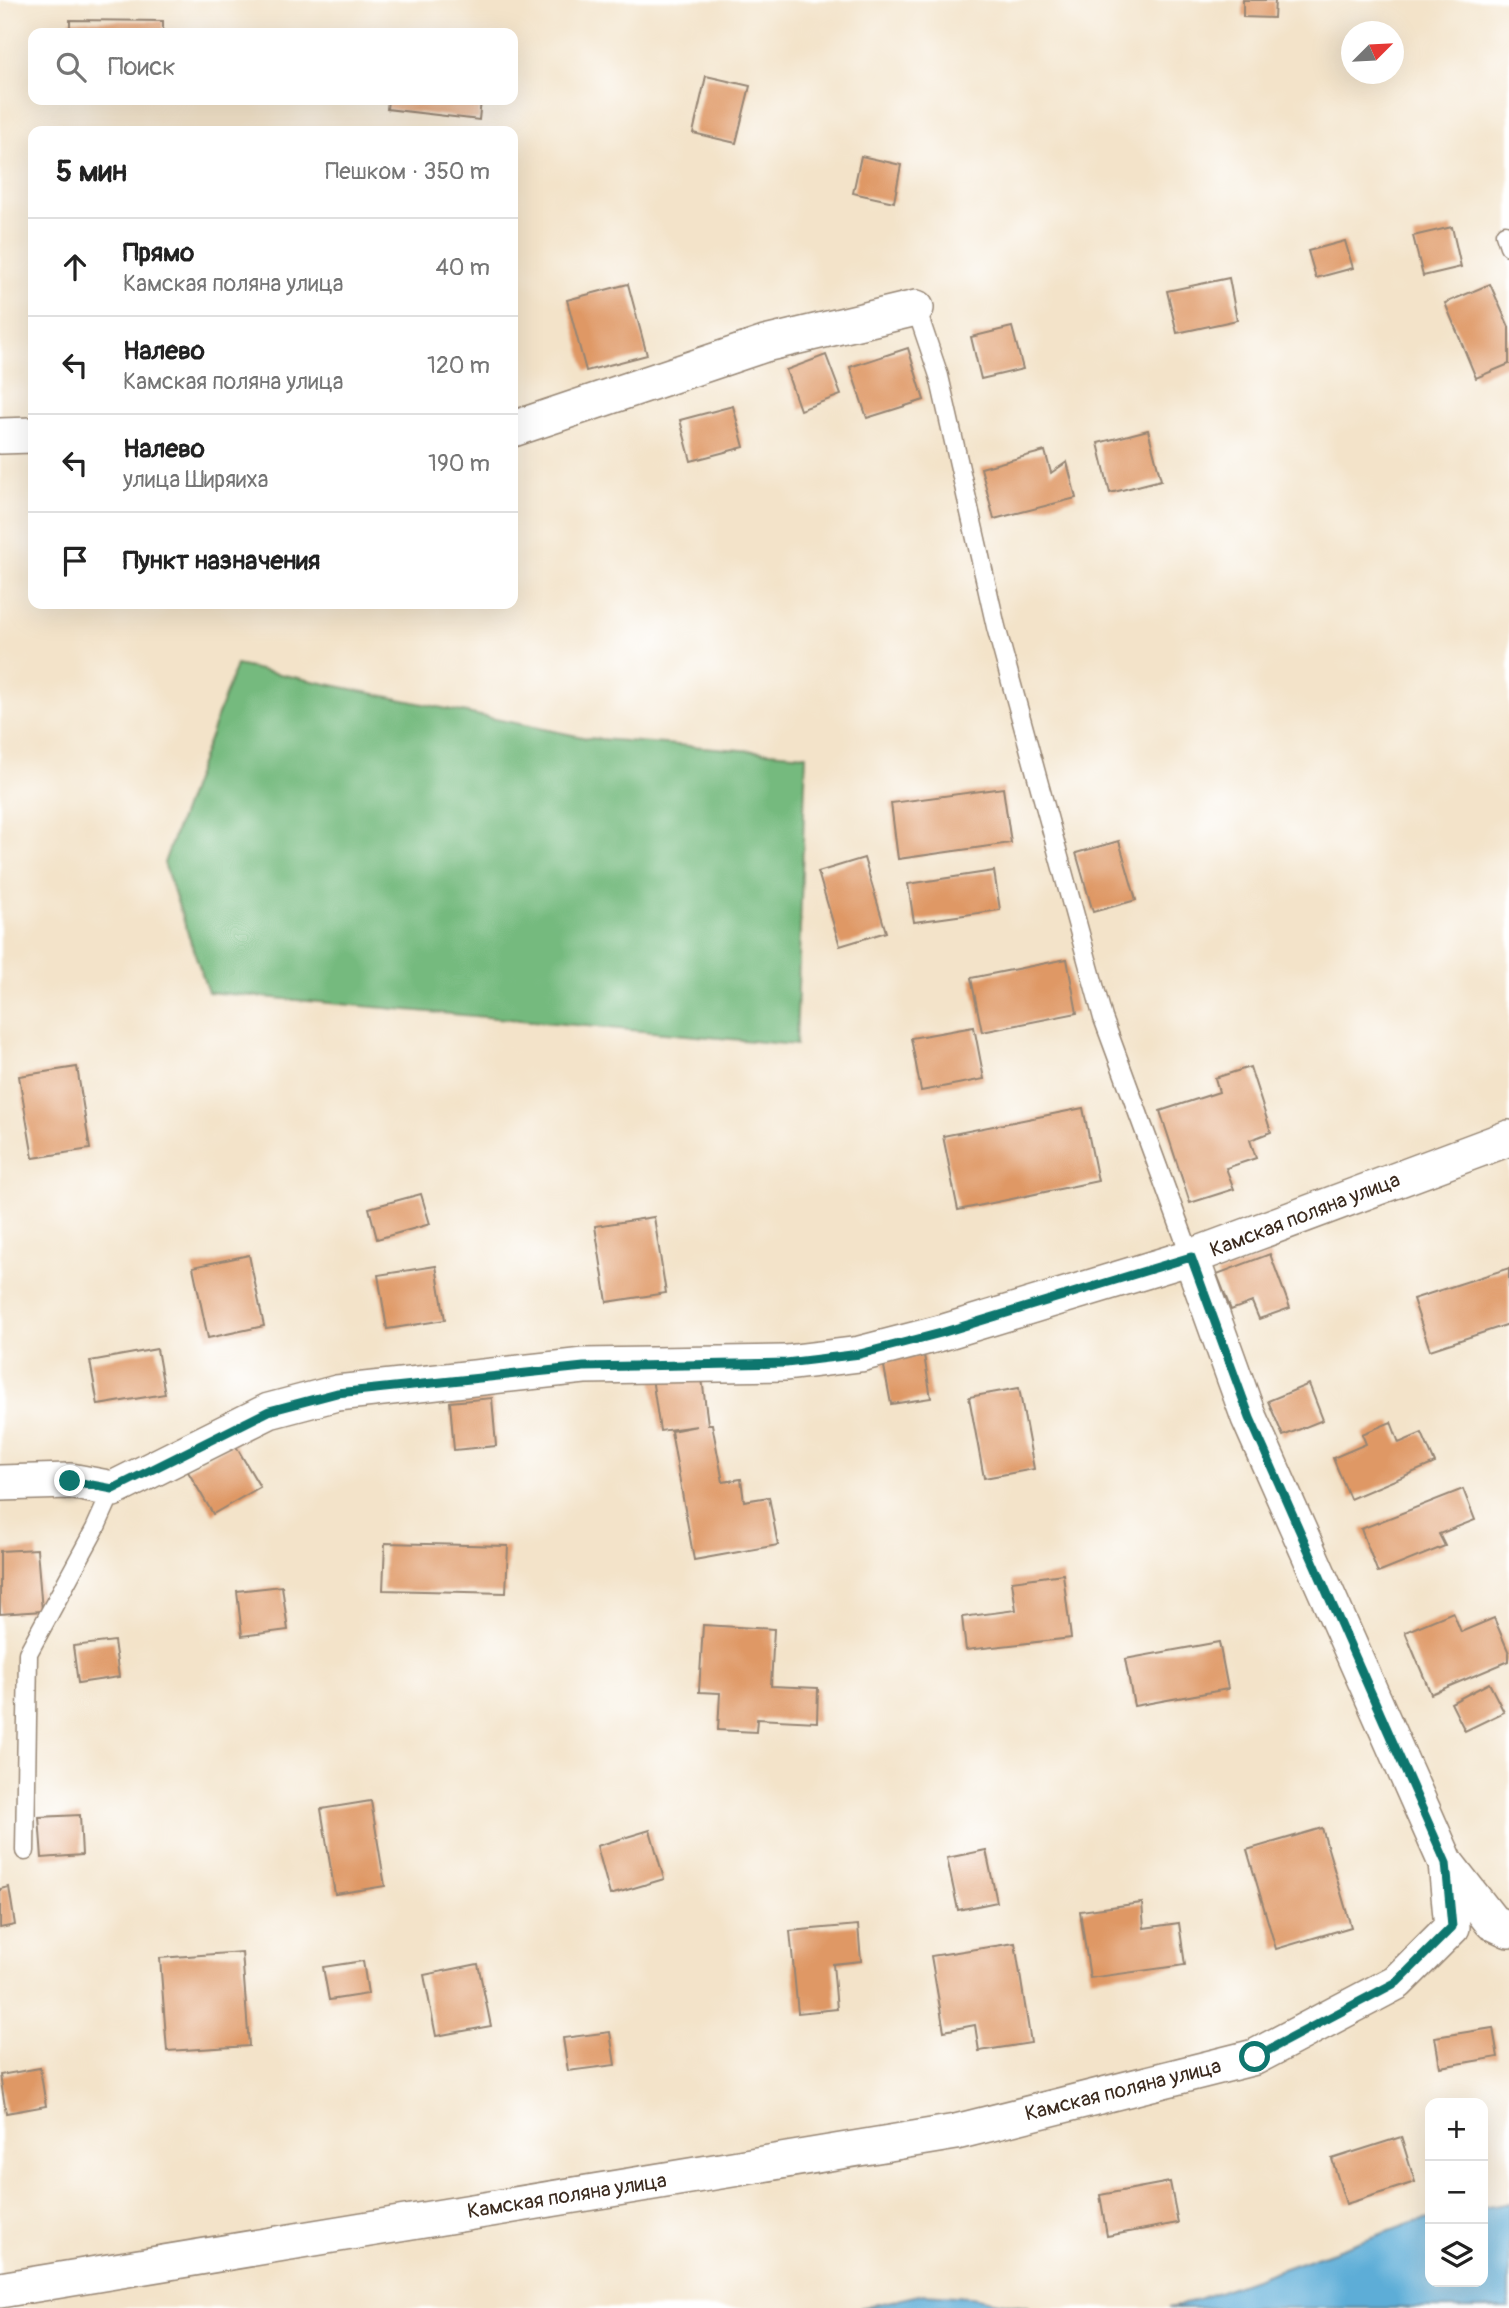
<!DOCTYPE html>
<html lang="ru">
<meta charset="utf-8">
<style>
:root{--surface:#fff;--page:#f2f2f2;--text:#222;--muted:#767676;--line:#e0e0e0}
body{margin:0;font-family:Pangolin,sans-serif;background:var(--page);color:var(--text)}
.controls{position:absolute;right:21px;bottom:21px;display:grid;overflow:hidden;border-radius:14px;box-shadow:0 7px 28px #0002}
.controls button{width:63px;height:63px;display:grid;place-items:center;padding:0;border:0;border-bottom:2px solid var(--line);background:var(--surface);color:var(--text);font:35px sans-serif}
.compass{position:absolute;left:1341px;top:21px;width:63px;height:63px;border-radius:50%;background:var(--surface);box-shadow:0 7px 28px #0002;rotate:66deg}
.stop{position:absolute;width:21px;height:21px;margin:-16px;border:5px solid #0f766e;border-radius:50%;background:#fff}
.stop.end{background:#0f766e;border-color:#fff;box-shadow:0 2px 7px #0008}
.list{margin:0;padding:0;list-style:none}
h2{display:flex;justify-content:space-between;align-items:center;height:91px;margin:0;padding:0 28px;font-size:30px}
h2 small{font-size:23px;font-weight:400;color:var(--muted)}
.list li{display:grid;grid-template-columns:46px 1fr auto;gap:21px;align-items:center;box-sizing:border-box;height:98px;padding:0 28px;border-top:2px solid var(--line)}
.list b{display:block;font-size:26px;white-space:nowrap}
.list p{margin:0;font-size:23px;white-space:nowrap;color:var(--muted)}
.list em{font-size:23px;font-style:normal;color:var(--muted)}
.icon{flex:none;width:38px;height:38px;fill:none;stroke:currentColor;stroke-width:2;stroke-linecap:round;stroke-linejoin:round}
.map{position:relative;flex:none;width:1509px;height:2308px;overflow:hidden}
.search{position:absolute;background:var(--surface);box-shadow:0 7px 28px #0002;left:28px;top:28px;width:490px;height:77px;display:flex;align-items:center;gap:18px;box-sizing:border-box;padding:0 24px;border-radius:14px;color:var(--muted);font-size:26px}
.panel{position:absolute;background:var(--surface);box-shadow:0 7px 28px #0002;left:28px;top:126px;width:490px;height:483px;border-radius:14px}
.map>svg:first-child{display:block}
.forest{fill:#74ba7e;stroke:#58724e;stroke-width:2}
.water{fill:#5dadd7;stroke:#4c6c7a;stroke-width:2}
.building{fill:#df9865}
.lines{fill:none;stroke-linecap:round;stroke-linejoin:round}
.lane-casing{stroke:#978674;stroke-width:21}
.street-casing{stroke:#978674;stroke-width:38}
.lane{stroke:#fff;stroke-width:18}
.street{stroke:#fff;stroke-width:35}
.route{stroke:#0f766e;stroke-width:9}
.labels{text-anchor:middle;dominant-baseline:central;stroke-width:5;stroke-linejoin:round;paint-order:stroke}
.street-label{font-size:21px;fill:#3b2a1e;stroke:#fff}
</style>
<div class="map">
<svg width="1509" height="2308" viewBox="0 0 1509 2308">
<rect width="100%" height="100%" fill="#fff"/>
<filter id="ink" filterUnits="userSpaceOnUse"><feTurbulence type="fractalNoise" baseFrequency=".0143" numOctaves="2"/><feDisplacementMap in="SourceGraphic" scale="14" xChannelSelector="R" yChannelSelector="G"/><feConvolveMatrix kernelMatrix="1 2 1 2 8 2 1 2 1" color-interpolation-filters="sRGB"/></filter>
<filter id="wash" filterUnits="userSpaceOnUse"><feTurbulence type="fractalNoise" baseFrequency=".00686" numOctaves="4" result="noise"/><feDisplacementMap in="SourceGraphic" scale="28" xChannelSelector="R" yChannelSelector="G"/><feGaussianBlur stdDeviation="1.57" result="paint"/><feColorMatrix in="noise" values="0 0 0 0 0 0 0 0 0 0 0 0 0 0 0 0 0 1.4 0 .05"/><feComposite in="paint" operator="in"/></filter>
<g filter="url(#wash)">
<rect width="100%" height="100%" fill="#f3e3c9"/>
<polygon class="forest" points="236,665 587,738 806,755 796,1045 208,992 164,863"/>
<g class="water">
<polygon points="1509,2203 1509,2308 1168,2308 1181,2305 1415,2222 1430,2219 1430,2282 1483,2282 1483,2208"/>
<polygon points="924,2294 971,2297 1030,2308 859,2308"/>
</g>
<g id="blocks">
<g class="building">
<polygon points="1243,0 1275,0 1274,18 1243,17"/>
<polygon points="70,20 163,21 163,33 70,33"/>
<polygon points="706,76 750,86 736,143 693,133"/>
<polygon points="388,100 481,100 479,120 387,109"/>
<polygon points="861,156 901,165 894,202 853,193"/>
<polygon points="1452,227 1461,267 1423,276 1413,236"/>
<polygon points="1345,241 1353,268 1316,278 1308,251"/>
<polygon points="1229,278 1237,320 1177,333 1167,291"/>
<polygon points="628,284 647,355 586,371 567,300"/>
<polygon points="1490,284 1509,327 1509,364 1476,378 1445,303"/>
<polygon points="1012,327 1023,369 981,379 971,337"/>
<polygon points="908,348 924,400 867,418 850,367"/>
<polygon points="826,355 841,395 800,410 786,370"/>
<polygon points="733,406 744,447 691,461 680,420"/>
<polygon points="1148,430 1161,480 1110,493 1098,443"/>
<polygon points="1045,451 1051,473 1067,462 1076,498 994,519 981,468"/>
<polygon points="1003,788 1011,843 898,859 891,803"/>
<polygon points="1119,841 1136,900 1093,912 1076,853"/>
<polygon points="864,858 886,932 840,946 818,872"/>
<polygon points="994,871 1000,910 914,922 908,884"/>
<polygon points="1067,959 1077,1013 982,1032 971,978"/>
<polygon points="974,1027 984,1079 921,1091 911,1038"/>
<polygon points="77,1067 90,1149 33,1158 19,1076"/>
<polygon points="1250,1067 1271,1132 1250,1140 1256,1158 1226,1168 1234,1189 1190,1203 1160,1111 1219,1092 1215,1078"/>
<polygon points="1083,1108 1098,1181 958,1210 943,1136"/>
<polygon points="421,1194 430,1224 377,1239 369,1208"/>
<polygon points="654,1217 666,1293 607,1302 595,1226"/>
<polygon points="1270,1254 1290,1308 1259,1319 1252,1302 1231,1310 1217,1274"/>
<polygon points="249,1255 264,1326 208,1338 193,1267"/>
<polygon points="436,1266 445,1320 387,1329 378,1275"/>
<polygon points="1509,1268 1509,1324 1430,1350 1413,1299"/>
<polygon points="157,1349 165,1394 98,1405 90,1361"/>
<polygon points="924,1355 931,1398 891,1404 883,1361"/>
<polygon points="701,1371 708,1424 712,1424 723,1482 741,1479 744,1501 769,1497 778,1545 694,1560 671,1431 697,1426 660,1431 652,1378"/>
<polygon points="1309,1384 1323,1420 1283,1436 1268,1401"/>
<polygon points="1019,1388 1034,1469 984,1478 969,1397"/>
<polygon points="492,1398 496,1446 454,1450 450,1402"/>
<polygon points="1391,1422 1399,1443 1422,1433 1435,1463 1350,1499 1333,1458 1366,1444 1362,1434"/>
<polygon points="234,1443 260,1487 213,1514 187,1470"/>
<polygon points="1463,1489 1475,1520 1439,1534 1445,1546 1378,1573 1361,1529"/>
<polygon points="385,1543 508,1546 506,1593 383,1590"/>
<polygon points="37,1549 42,1611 0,1614 0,1551"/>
<polygon points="1063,1574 1071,1638 966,1650 962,1617 1016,1610 1012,1581"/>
<polygon points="282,1586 288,1630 242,1636 237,1591"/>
<polygon points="1453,1612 1461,1632 1494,1618 1509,1653 1509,1661 1431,1694 1405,1632"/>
<polygon points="703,1625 774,1629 771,1686 818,1688 817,1722 757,1719 756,1732 718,1730 720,1693 699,1692"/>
<polygon points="114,1641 119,1677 78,1683 73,1646"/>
<polygon points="1219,1642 1228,1689 1134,1706 1125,1659"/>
<polygon points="1489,1683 1504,1712 1465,1731 1451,1703"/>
<polygon points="371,1801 385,1886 335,1894 321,1809"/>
<polygon points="80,1815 82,1855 42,1858 39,1817"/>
<polygon points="1322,1828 1351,1927 1276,1949 1247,1850"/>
<polygon points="650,1830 664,1879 610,1895 597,1846"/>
<polygon points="986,1850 997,1902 958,1910 947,1858"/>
<polygon points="9,1887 15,1925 0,1928 0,1889"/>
<polygon points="1142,1903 1144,1928 1179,1923 1185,1965 1090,1978 1080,1911"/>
<polygon points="858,1925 861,1961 833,1964 837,2009 798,2013 790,1931"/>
<polygon points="1015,1943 1031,2043 979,2051 975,2025 944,2031 931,1956"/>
<polygon points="242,1952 249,2046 167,2051 160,1958"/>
<polygon points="363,1961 368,1994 329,2000 323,1967"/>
<polygon points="478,1964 491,2026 436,2036 424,1975"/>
<polygon points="1493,2028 1498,2057 1440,2067 1435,2037"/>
<polygon points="610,2032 615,2065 568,2071 563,2038"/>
<polygon points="40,2068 46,2106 6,2113 0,2075"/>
<polygon points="1401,2137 1415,2182 1346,2204 1332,2159"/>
<polygon points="1170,2182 1178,2223 1107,2236 1100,2195"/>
</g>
</g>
</g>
<g filter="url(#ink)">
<use href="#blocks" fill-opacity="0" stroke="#978674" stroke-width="2"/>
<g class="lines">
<defs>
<g id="lane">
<polyline points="1505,234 1509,246"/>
<polyline points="916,308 939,376 996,627 1103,1018 1191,1257"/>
<polyline points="25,1851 28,1653 95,1529 113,1489"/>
</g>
<g id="street">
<polyline points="513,429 765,344 916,308"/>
<polyline points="0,436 33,435"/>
<polyline points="0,1483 70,1481 113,1489 269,1411 337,1393 584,1366 786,1363 860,1354 941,1333 1191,1257"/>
<polyline points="1446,1863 1492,1922 1509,1930"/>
<polyline points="0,2290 956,2132 1255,2057 1397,1982 1452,1927 1446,1863 1249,1418 1191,1257 1509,1138"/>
</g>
</defs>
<use href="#lane" class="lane-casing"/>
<use href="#street" class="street-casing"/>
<use href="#lane" class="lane"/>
<use href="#street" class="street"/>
</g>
</g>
<g class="lines" filter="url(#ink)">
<polyline class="route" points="70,1481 113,1489 269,1411 337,1393 584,1367 786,1363 860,1354 941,1333 1191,1257 1250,1418 1446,1863 1452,1927 1397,1982 1255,2057"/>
</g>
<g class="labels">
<g class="street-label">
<text transform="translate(1305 1215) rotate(-21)">Камская поляна улица</text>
<text transform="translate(1123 2090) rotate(-14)">Камская поляна улица</text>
<text transform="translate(567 2196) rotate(-9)">Камская поляна улица</text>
</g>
</g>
</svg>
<div class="controls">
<button>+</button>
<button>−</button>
<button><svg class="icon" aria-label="layers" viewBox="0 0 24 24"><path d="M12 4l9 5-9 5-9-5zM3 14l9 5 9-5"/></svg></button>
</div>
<svg class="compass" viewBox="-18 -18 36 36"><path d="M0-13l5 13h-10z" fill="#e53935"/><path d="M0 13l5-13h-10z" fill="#767676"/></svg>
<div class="stop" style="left:1255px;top:2057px"></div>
<div class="stop end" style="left:70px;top:1481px"></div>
<div class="search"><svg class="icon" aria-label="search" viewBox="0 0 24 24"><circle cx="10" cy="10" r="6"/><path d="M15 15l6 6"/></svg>Поиск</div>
<section class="panel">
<h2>5 мин<small>Пешком · 350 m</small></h2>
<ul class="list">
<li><svg class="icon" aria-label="ahead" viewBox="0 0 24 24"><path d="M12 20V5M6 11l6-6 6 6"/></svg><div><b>Прямо</b><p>Камская поляна улица</p></div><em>40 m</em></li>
<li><svg class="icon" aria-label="left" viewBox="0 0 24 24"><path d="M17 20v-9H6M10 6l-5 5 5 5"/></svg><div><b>Налево</b><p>Камская поляна улица</p></div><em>120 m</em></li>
<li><svg class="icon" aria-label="left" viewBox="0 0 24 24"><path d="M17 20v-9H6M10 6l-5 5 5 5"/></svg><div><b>Налево</b><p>улица Ширяиха</p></div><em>190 m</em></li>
<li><svg class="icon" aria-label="arrive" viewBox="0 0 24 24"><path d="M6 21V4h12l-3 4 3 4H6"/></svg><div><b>Пункт назначения</b></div></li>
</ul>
</section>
</div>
